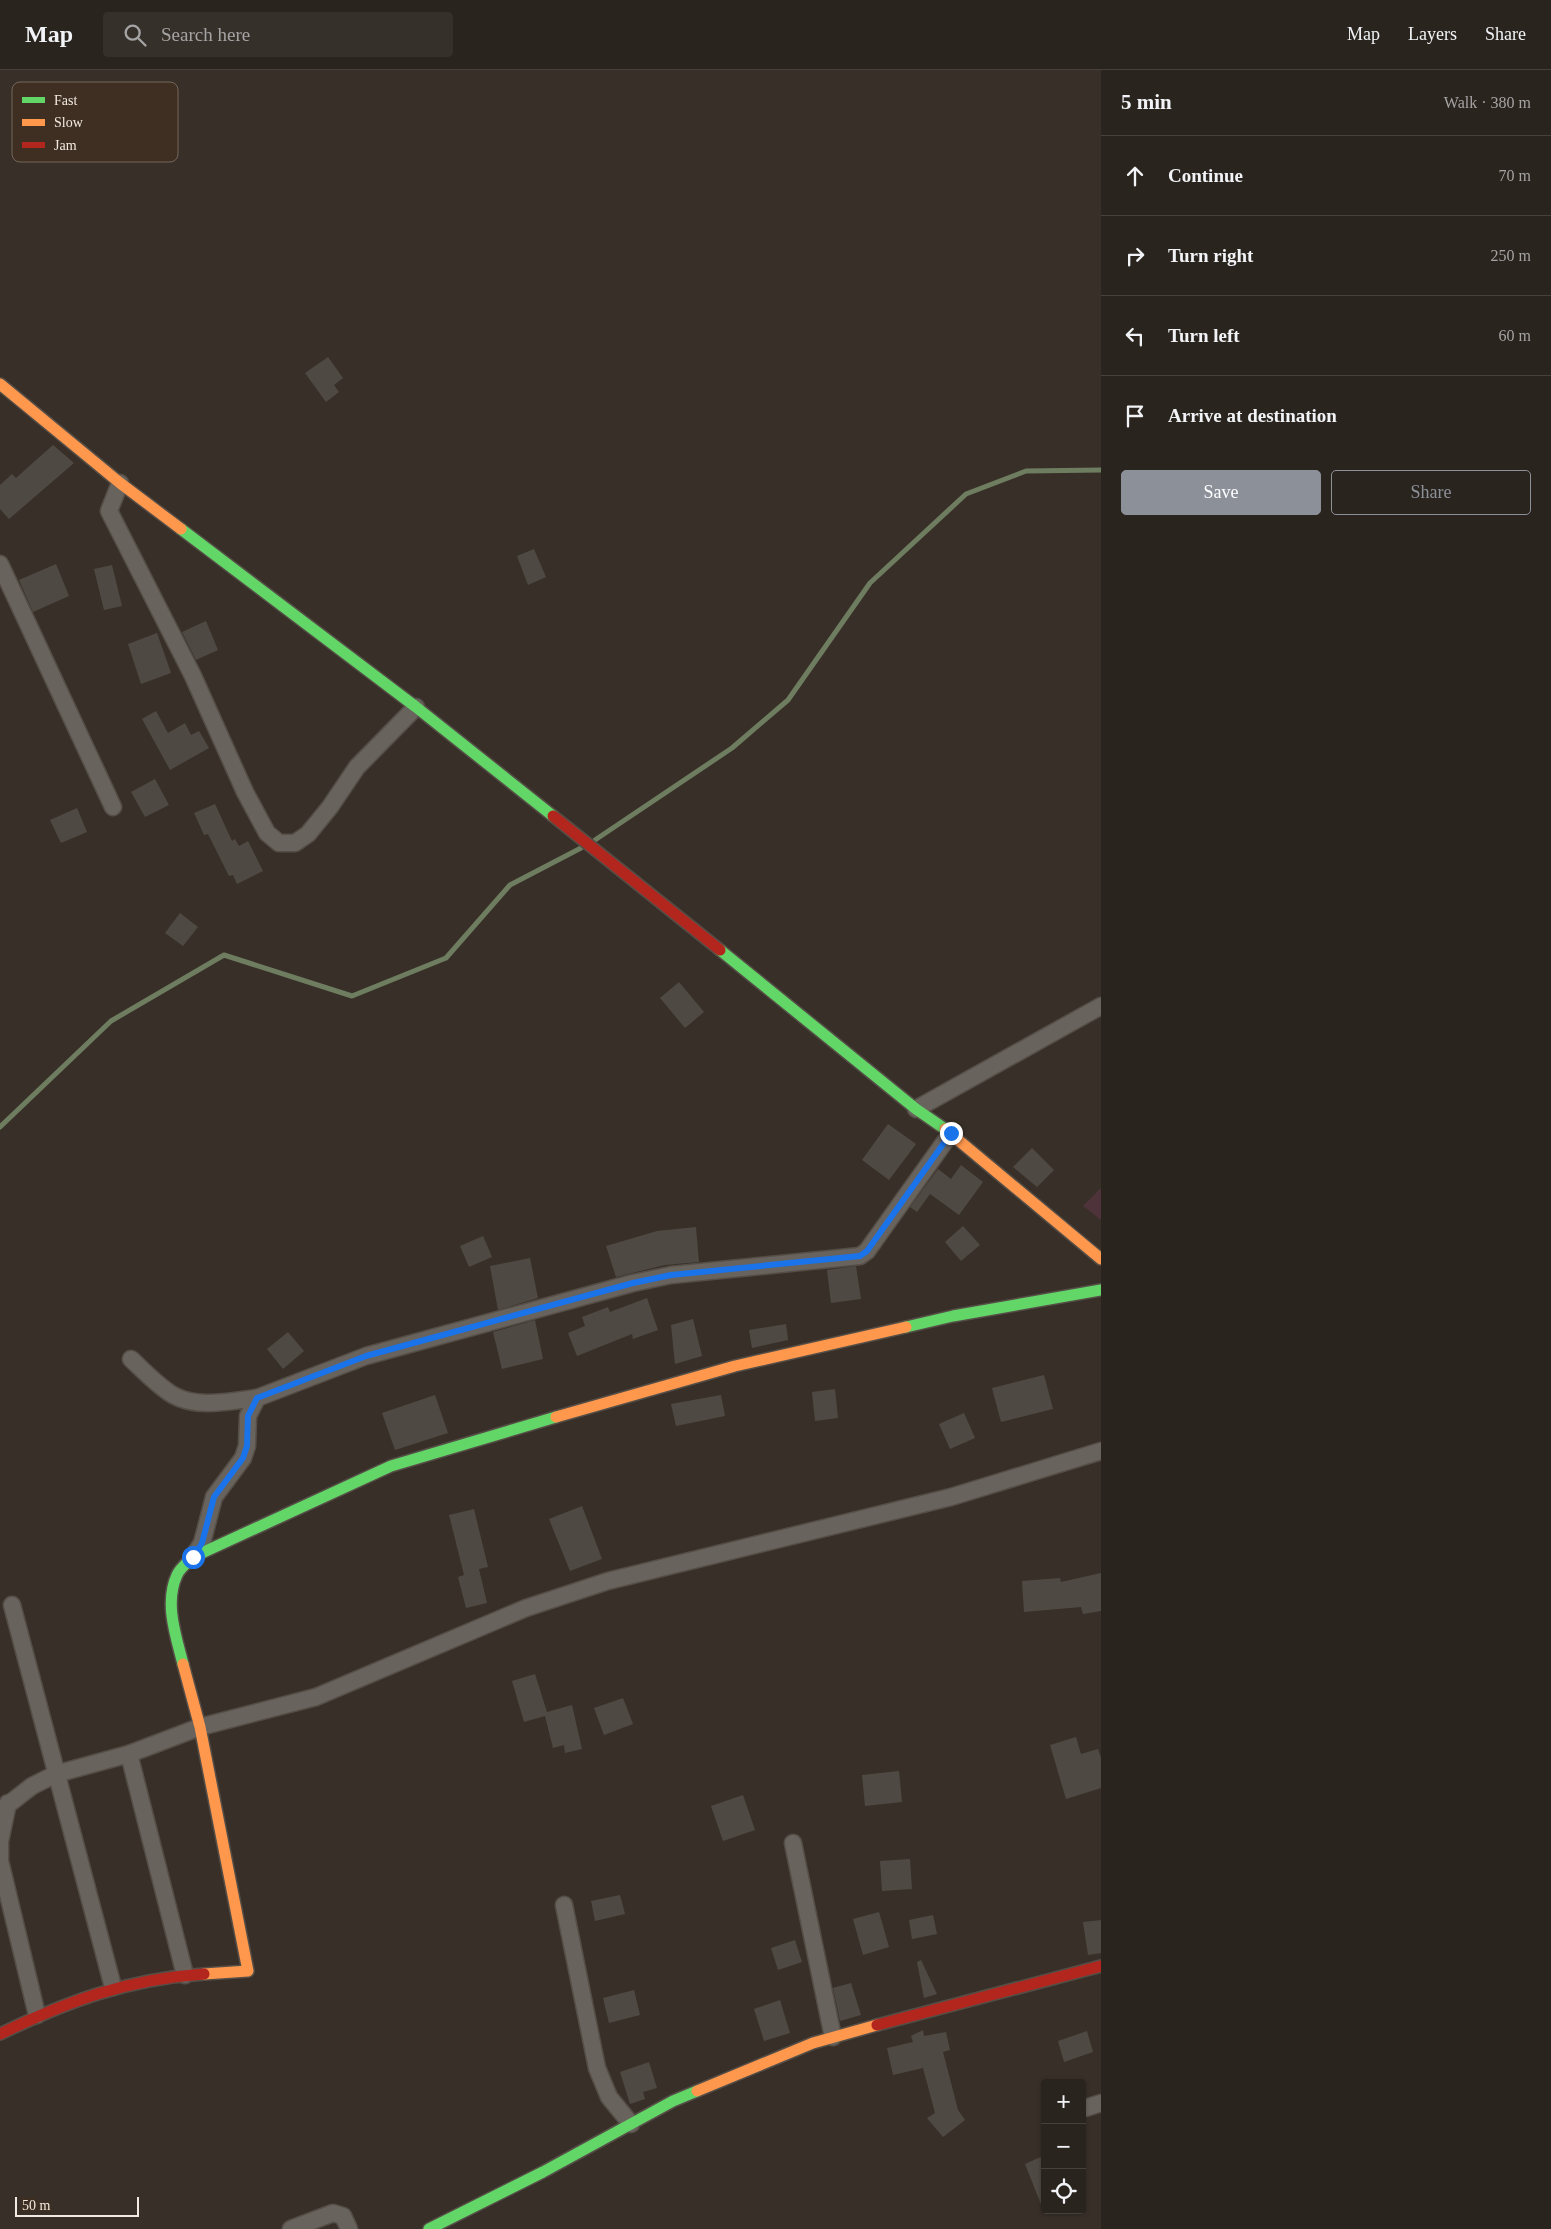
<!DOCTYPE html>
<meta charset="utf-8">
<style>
:root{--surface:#2a241e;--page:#36302b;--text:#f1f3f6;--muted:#a5a4a4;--line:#46413c;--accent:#8c9099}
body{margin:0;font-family:Georgia,serif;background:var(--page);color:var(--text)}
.controls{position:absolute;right:15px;bottom:15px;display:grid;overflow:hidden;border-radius:5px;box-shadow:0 1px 4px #0004}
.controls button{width:45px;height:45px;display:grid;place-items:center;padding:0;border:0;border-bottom:1px solid var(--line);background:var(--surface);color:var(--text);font:25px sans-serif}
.scale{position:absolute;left:15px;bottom:12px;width:124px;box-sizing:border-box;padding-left:5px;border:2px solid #f2e9e0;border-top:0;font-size:14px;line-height:18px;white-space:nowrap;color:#f2e9e0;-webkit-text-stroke:4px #3e2f22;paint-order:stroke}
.stop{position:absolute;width:15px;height:15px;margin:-11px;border:4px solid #1a73e8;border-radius:50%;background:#fff}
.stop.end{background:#1a73e8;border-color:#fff;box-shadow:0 1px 5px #0008}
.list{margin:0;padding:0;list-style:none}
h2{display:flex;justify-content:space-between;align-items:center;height:65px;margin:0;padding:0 20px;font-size:21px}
h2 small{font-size:16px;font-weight:400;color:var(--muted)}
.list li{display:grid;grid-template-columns:32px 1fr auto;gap:15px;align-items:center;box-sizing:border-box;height:80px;padding:0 20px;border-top:1px solid var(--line)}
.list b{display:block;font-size:19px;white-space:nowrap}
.list em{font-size:16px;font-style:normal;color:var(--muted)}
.actions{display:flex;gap:10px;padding:15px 20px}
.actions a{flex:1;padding:11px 0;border:1px solid var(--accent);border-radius:5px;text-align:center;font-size:18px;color:var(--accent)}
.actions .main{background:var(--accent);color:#fff}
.icon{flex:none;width:28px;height:28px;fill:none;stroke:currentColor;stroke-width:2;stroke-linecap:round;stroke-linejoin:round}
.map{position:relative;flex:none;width:1101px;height:2159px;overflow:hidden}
header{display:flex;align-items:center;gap:30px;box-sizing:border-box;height:70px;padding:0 25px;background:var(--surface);border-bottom:1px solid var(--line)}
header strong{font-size:24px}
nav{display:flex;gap:28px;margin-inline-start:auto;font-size:18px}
.search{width:350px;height:45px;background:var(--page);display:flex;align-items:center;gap:12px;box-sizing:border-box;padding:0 18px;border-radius:5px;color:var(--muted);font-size:19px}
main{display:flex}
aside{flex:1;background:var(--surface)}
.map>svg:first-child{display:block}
.park{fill:#4e333b}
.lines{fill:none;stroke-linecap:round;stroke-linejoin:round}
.stream{stroke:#6e7d60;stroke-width:5}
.building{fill:#4e4942}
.street-casing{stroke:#554e47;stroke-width:19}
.fast-casing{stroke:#554e47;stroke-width:14}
.slow-casing{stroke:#554e47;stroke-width:14}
.jam-casing{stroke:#554e47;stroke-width:14}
.street{stroke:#69635e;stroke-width:16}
.fast{stroke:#63d668;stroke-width:11}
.slow{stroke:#ff974d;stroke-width:11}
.jam{stroke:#b3261e;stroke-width:11}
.route{stroke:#1a73e8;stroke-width:6}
.key{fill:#3e2f22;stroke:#74675b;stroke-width:1}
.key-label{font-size:14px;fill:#f2e9e0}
</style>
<header>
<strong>Map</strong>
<div class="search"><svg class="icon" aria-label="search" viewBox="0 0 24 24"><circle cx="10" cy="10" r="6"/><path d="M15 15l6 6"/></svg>Search here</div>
<nav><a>Map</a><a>Layers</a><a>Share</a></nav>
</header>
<main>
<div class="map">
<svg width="1101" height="2159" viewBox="0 0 1101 2159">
<rect width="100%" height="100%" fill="#383028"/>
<polygon class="park" points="1101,1118 1101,1150 1083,1136"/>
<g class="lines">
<g class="stream">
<polyline points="595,770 732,678 788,630 870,513 966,424 1026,401 1101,400"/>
<polyline points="0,1057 111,951 224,885 352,926 446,888 510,815 581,778"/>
</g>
</g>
<g class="building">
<polygon points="328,287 343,308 334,315 339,322 326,332 305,303"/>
<polygon points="53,375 74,393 9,449 0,439 0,415 12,404 16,408"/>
<polygon points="534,479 546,507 528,515 517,486"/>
<polygon points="56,494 69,526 33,542 19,510"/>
<polygon points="112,495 122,536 104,540 94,499"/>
<polygon points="206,551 218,580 196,590 182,562"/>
<polygon points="157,563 171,603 141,614 128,574"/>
<polygon points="156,641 168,663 185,653 191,665 199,661 209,678 170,700 142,649"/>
<polygon points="155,709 169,735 145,747 131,722"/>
<polygon points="215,734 232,771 235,769 239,776 248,771 263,801 237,814 233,805 229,806 208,764 204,765 194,743"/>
<polygon points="77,738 87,762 61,773 50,750"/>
<polygon points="180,843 198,857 183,876 165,863"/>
<polygon points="679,912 704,942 685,958 660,928"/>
<polygon points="888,1054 916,1074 889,1110 862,1090"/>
<polygon points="1032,1078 1054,1100 1037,1117 1013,1097"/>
<polygon points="961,1095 983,1112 959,1145 930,1124 917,1142 910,1137 938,1099 951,1109"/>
<polygon points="963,1156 980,1175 961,1191 945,1172"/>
<polygon points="696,1157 699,1192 665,1195 616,1207 606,1176 657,1161"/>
<polygon points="483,1166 492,1187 469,1197 460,1176"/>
<polygon points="530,1188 538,1228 498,1240 490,1196"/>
<polygon points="856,1196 861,1229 831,1233 827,1200"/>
<polygon points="647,1228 658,1260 633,1269 632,1264 577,1286 568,1263 585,1256 582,1247 608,1237 610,1242"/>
<polygon points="693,1249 702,1286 675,1294 671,1255"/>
<polygon points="535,1250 543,1289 502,1299 493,1262"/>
<polygon points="786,1254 788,1270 752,1278 749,1260"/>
<polygon points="288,1262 304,1281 283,1299 267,1279"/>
<polygon points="1044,1305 1053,1339 1001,1352 992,1318"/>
<polygon points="835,1319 838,1348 815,1351 812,1322"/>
<polygon points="435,1325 448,1363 395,1380 382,1343"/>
<polygon points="721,1325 725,1346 676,1356 671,1334"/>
<polygon points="964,1343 975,1368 950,1379 939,1354"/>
<polygon points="582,1436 602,1489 570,1501 549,1449"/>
<polygon points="474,1439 488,1497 479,1499 487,1533 466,1538 458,1507 464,1505 449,1445"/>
<polygon points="1101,1503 1101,1541 1083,1544 1081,1537 1024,1542 1022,1511 1060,1508 1061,1512"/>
<polygon points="535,1604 547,1642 572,1635 582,1679 565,1683 564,1675 553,1678 545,1646 524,1652 512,1611"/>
<polygon points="623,1628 633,1654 604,1665 594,1638"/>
<polygon points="1076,1667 1081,1684 1098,1679 1101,1688 1101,1718 1066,1729 1050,1675"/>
<polygon points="899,1701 902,1732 865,1736 862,1705"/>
<polygon points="743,1725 755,1760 723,1771 711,1736"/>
<polygon points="910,1789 912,1819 882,1821 880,1791"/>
<polygon points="620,1825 625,1844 595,1851 591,1831"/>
<polygon points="879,1842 889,1877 863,1885 853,1849"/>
<polygon points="933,1845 937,1864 912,1869 909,1850"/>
<polygon points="1101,1850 1101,1883 1088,1885 1083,1852"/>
<polygon points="795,1870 802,1892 778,1900 771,1878"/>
<polygon points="921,1890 937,1924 924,1928 917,1892"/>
<polygon points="851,1913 861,1945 840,1951 833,1918"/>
<polygon points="634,1920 640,1945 609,1953 603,1928"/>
<polygon points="780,1930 790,1963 764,1971 754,1939"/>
<polygon points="923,1960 924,1966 946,1962 950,1980 943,1982 958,2040 965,2050 943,2067 927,2048 935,2043 923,1998 893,2005 887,1978 913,1972 911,1966"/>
<polygon points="1087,1961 1093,1982 1064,1992 1058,1971"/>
<polygon points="649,1992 657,2018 643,2022 645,2029 630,2034 620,2002"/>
<polygon points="1045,2085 1045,2142 1044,2142 1025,2094"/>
</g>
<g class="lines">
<defs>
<g id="street">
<polyline points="120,413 109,441 193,606 245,722 267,763 279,773 295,773 308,764 330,737 357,697 416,637"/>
<polyline points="0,494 113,737"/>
<polyline points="916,1039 1101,936"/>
<path d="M131,1289C144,1301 158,1316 173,1325C197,1339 231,1331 257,1328L248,1346L247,1376L243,1388L214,1427L202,1473L193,1487"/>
<polyline points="257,1328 366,1286 633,1213 671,1205 860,1186 867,1181 951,1063"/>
<polyline points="12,1535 113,1917"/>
<polyline points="129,1684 185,1905"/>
<polyline points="8,1733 0,1771 0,1791 37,1945"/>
<polyline points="0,1741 32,1716 56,1704 129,1684 200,1657 316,1627 526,1538 608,1511 951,1427 1101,1381"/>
<polyline points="793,1773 833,1967"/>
<polyline points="564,1835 597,1998 609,2027 631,2054"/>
<polyline points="1082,2039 1101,2033"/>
<polyline points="291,2159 333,2143 343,2146 349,2159"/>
</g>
<g id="fast">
<polyline points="181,459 416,637 553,746"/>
<polyline points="720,880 916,1039 945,1059"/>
<polyline points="906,1257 953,1246 1101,1220"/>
<path d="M183,1594C176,1566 164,1533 177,1505C180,1498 188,1492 193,1487L391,1396L556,1347"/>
<polyline points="429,2159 543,2102 673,2031 697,2021"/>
</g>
<g id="slow">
<polyline points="0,314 120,413 181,459"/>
<polyline points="945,1059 1101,1189"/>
<polyline points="556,1347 735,1296 906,1257"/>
<polyline points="183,1594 200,1657 248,1901 204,1904"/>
<polyline points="697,2021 813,1973 877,1955"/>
</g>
<g id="jam">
<polyline points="553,746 720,880"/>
<polyline points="877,1955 1101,1896"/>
<path d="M0,1964C68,1931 128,1909 204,1904"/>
</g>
</defs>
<use href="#street" class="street-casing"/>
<use href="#fast" class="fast-casing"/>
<use href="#slow" class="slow-casing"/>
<use href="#jam" class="jam-casing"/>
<use href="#street" class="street"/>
<use href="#fast" class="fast"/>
<use href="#slow" class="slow"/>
<use href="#jam" class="jam"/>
</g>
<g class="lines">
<polyline class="route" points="193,1487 202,1473 214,1427 243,1388 247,1376 248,1346 257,1328 366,1286 633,1213 671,1205 860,1186 867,1181 951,1063"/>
</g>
<rect x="12" y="12" width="166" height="80" rx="8" class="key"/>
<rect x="22" y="27" width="23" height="6" fill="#63d668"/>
<rect x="22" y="49" width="23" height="7" fill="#ff974d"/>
<rect x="22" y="72" width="23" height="6" fill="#b3261e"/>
<g class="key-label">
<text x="54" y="35">Fast</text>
<text x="54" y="57">Slow</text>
<text x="54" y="80">Jam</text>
</g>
</svg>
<div class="controls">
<button>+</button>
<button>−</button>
<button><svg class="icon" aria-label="locate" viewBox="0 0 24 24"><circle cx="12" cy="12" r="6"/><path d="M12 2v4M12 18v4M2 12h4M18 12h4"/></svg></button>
</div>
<div class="scale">50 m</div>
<div class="stop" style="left:193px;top:1487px"></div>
<div class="stop end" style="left:951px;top:1063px"></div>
</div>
<aside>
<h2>5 min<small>Walk · 380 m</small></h2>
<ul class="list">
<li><svg class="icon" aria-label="ahead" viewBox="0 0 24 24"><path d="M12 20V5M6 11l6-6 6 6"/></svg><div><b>Continue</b></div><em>70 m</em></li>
<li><svg class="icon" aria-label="right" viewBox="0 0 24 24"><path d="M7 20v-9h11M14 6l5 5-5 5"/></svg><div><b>Turn right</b></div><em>250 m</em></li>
<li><svg class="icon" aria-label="left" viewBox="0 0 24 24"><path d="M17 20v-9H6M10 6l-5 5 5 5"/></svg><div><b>Turn left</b></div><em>60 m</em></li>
<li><svg class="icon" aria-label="arrive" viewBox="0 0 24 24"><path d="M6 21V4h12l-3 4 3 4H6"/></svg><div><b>Arrive at destination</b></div></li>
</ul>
<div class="actions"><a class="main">Save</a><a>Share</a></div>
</aside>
</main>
